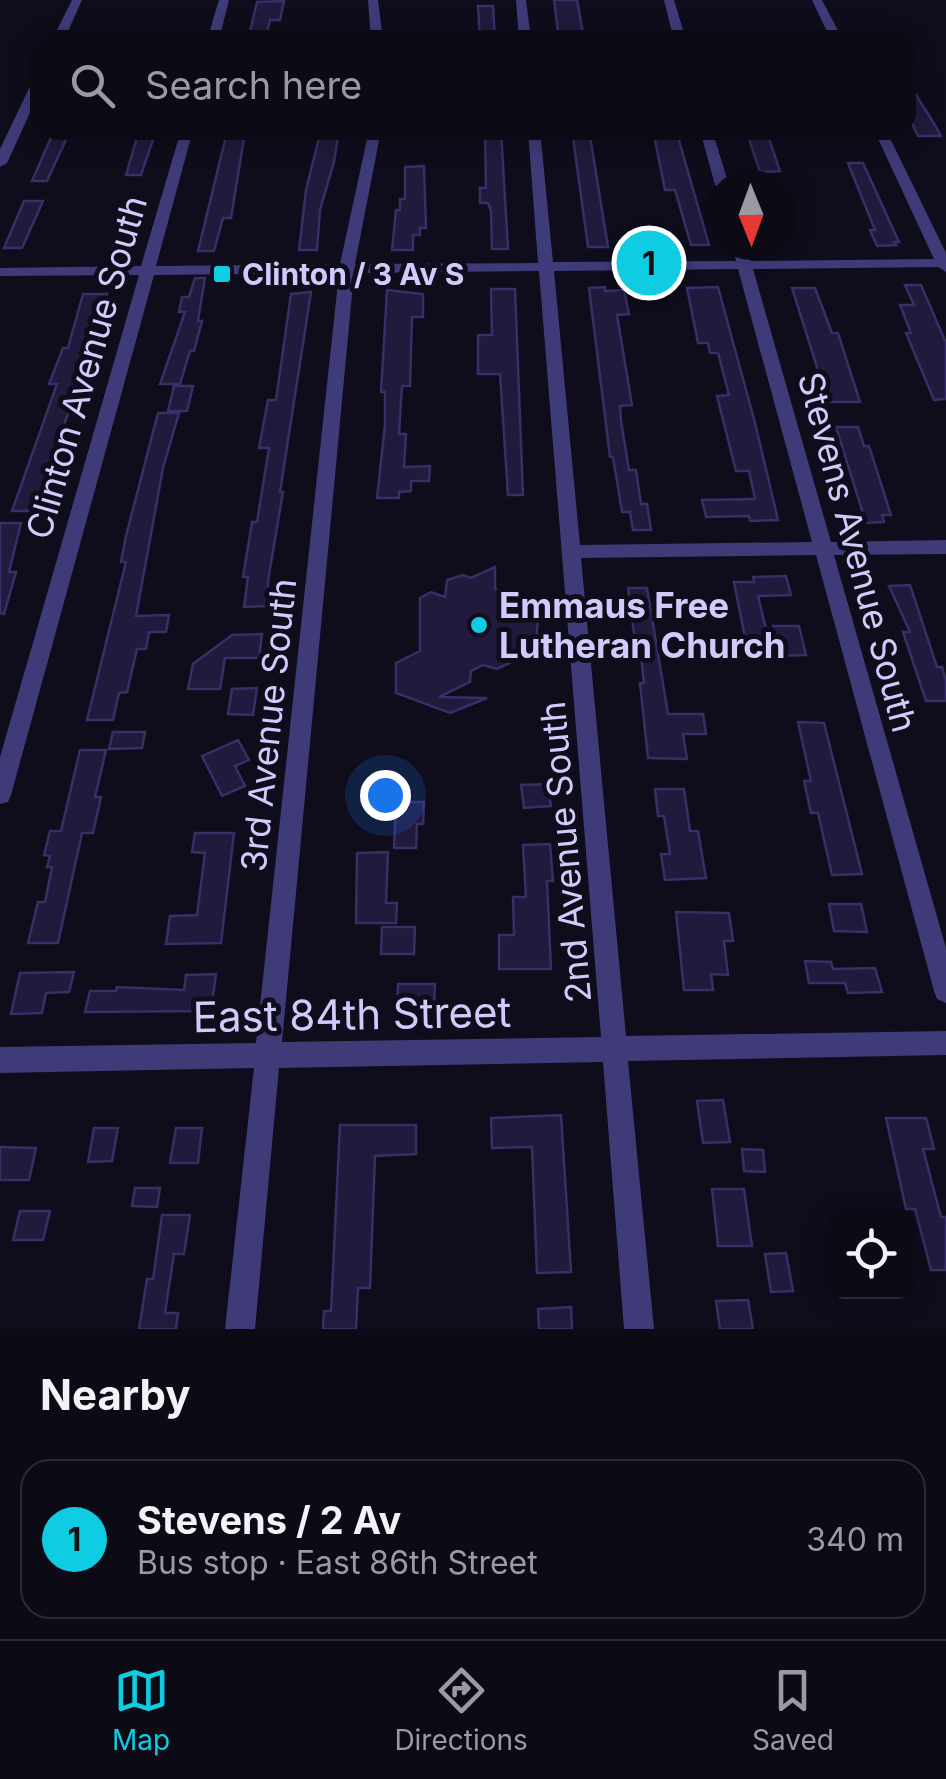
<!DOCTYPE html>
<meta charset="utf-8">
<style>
:root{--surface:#0b0a15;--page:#191822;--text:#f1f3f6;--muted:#9a9aa0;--line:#2b2b34;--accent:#10cce3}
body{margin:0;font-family:Inter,sans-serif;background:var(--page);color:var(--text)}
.controls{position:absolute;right:30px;bottom:30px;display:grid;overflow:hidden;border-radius:20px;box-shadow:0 5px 25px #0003}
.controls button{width:90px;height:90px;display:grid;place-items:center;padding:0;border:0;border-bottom:2px solid var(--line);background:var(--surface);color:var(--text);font:50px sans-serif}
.compass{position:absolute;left:706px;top:170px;width:90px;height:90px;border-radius:50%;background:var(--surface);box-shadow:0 5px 25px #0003;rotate:179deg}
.you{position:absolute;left:385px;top:795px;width:35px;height:35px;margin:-25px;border:8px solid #fff;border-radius:50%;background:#1a73e8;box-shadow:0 0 0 15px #1a73e833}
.badge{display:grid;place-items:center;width:65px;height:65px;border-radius:50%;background:var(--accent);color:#111;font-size:32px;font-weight:700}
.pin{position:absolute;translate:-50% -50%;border:5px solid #fff;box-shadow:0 2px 10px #0006}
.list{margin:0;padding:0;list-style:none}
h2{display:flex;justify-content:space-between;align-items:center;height:130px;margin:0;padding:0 40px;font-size:42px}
h2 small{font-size:32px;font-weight:400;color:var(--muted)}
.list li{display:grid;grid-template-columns:65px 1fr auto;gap:30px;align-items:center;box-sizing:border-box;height:160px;margin:0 20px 20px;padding:0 20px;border:2px solid var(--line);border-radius:30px}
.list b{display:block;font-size:38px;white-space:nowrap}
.list p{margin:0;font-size:32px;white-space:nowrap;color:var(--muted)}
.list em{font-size:32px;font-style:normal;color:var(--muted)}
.icon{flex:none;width:55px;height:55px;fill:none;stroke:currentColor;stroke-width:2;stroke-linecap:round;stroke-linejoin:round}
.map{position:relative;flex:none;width:946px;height:1329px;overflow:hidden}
.search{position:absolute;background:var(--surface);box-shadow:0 5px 25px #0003;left:30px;right:30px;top:30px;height:110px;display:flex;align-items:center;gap:25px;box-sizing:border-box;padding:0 35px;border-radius:30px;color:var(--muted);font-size:38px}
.sheet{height:310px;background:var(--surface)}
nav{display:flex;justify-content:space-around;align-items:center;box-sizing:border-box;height:140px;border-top:2px solid var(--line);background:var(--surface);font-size:28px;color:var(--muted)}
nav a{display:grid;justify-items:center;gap:5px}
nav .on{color:var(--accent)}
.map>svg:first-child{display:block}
.building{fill:#211a3c;stroke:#392e66;stroke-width:2.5}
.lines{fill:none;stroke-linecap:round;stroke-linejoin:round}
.minor{fill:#3e3b78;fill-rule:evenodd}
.poi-dot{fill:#10cce3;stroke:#0f0d1c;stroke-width:4}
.labels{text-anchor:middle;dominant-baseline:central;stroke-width:10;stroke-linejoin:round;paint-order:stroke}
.far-poi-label{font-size:30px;font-weight:bold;fill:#d1cbfb;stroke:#0f0d1c;text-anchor:start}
.street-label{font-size:35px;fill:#d1cbfb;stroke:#0f0d1c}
.poi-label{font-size:35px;font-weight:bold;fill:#d1cbfb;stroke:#0f0d1c;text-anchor:start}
.near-street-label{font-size:42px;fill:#d1cbfb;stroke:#0f0d1c}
</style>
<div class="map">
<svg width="946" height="1329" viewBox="0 0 946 1329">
<rect width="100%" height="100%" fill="#0f0d1c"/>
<g class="building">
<polygon points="554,0 577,0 584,39 559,40"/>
<polygon points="284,1 280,20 270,20 265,40 248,40 257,2"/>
<polygon points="478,6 493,6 495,40 480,40"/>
<polygon points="906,79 933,122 941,136 918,136 906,111"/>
<polygon points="321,130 339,130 334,162 320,210 317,250 299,250 306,190"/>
<polygon points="485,130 501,130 508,249 492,249 491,211 488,203 480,203 480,188 486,188"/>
<polygon points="572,130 589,130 608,247 588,247"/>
<polygon points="653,130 676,130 709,245 691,245 675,190 665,190"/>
<polygon points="746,130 766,130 780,171 760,172"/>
<polygon points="227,132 245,132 231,218 223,218 214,251 198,251"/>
<polygon points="53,133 69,133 47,181 32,181"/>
<polygon points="138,134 155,134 141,175 126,175"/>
<polygon points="848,163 863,163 899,242 894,242 896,245 877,246 870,230 875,230"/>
<polygon points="424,166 426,228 420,228 420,235 413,235 413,250 392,250 396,210 400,210 400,199 405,199 405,167"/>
<polygon points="24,201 43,201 22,248 4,248"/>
<polygon points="195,278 205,278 198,321 202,321 194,351 190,351 180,384 160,384 185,312 179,312 182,297 189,297"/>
<polygon points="905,285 921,285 946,343 946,399 934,400 906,333 911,333 900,305 914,305"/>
<polygon points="605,287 605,291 624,290 629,314 617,315 632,405 620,406 621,421 629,470 636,470 641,504 647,504 651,530 633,530 630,512 622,512 613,457 610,457 589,288"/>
<polygon points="718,287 755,423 778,520 750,521 749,516 706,517 702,500 755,499 749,471 736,471 717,396 729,395 718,353 710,353 708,343 698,343 687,288"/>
<polygon points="792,288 815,288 832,333 838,333 860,402 828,402"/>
<polygon points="491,289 515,289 523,495 508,495 500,374 478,374 478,335 492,335"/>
<polygon points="387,290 423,294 423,317 412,317 410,386 402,386 399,434 406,434 404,467 430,466 429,481 411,481 411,491 399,492 399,498 377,498 385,425 385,392 381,392"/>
<polygon points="311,292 280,492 283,492 268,581 268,606 244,607 248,577 243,577 252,522 257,522 269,448 259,448 268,400 276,400 291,294"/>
<polygon points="83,294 107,294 102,312 96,312 83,372 33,511 12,511 57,384 49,384 63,348 68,348"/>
<polygon points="174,386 193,386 187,411 168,411"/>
<polygon points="158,413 179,413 163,468 136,616 169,615 166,632 149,632 146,649 137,649 127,692 119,693 113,720 87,720 126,562 121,562 126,536"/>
<polygon points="836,427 858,427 864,446 869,446 891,515 882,515 884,522 866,523"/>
<polygon points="0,523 21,523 9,572 16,572 4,614 0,613"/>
<polygon points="495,567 495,589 515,595 539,609 535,651 497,669 483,665 471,671 470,682 439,697 487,698 450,713 396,693 396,663 420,651 420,598 431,592 445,597 447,580 463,575 471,578"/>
<polygon points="786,576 791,595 758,596 768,637 745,638 734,582 754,582 753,577"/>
<polygon points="910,585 937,667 942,667 946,681 946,701 926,701 903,632 910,632 889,586"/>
<polygon points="628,588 647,588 668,714 703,714 706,734 683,734 687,759 648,758 640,683 644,683 641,656 637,656"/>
<polygon points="773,626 799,626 806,655 779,656"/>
<polygon points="262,634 259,658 225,658 220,689 188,689 193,664 232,635"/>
<polygon points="257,688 253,715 228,714 232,689"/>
<polygon points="798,722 824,723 862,874 832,875 818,813 811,813 804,781 811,781"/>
<polygon points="113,732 145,732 142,748 109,749"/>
<polygon points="238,740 249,760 235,766 245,786 222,796 202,756"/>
<polygon points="80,750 106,750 95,797 101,797 93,833 82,833 58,943 28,943 38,902 45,902 52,867 47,867 50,856 44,855 50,831 61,831"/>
<polygon points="374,781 397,781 395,812 372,812"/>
<polygon points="548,784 551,806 524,808 521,785"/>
<polygon points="655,789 684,789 690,831 698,831 706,878 665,880 661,854 670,854 664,816 658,816"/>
<polygon points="396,802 424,802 423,824 417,824 416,848 394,848"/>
<polygon points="195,833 234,833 221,943 166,944 170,916 197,915 205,853 192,852"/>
<polygon points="550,844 553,881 547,881 551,969 499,969 499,935 514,935 513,897 526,897 523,845"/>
<polygon points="388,852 386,903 397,903 396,923 356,923 357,853"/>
<polygon points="829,904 861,904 867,932 834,931"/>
<polygon points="676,912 729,913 733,941 724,941 728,975 711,974 713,990 684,990"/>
<polygon points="382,927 415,927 414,954 381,954"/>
<polygon points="805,961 831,962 833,969 875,968 882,992 848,993 845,983 809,983"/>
<polygon points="74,972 69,992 46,993 42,1013 11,1014 20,973"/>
<polygon points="216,974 211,1011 85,1012 90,991 116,991 117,987 184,990 186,975"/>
<polygon points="398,984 435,984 434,1011 397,1011"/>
<polygon points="723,1100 730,1142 703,1143 697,1101"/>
<polygon points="561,1115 571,1272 537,1273 532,1147 492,1148 491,1118"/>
<polygon points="886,1118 926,1118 934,1149 923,1149 941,1217 946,1217 946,1270 931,1270 915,1209 906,1209"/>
<polygon points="340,1125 416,1125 416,1154 375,1156 370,1288 358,1288 356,1329 323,1329 324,1311 331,1311"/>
<polygon points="94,1128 118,1128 112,1161 88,1162"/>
<polygon points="176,1128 202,1128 198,1163 170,1163"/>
<polygon points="0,1147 36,1148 29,1180 0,1180"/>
<polygon points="742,1149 763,1150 765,1172 744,1171"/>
<polygon points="135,1188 160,1188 157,1207 132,1206"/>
<polygon points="712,1189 744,1189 752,1246 718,1246"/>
<polygon points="20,1211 50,1211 43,1240 13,1240"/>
<polygon points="162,1215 190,1215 184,1254 174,1254 165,1313 178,1313 176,1329 139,1329 147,1279 153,1279"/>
<polygon points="786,1253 793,1291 771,1292 765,1254"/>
<polygon points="748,1300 753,1329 720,1329 716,1301"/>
<polygon points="571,1307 572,1329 539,1329 538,1309"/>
</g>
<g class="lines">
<g class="minor">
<polygon points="72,0 82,0 64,40 52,40"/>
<polygon points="219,0 229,0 219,40 207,40"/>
<polygon points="368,0 378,0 383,40 371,40"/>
<polygon points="516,0 526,0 531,40 519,40"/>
<polygon points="664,0 674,0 686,40 674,40"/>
<polygon points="812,0 822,0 843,40 831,40"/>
<polygon points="40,74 40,91 7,163 0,167 0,149 34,78"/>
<path d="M181,130H193L156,266L340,264L369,130H381L355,264L538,263L528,130H540L553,262L736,261L732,245H746L751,261L934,259L874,130H886L946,253V272L938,267L753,269L831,542L946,540V554L834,555L946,948V1003L937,999L934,991L816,555L581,558L626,1036L946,1031V1055L628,1061L654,1329H624L603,1062L279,1068L255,1329H225L254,1068L0,1073V1047L256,1043L339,273L154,275L11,795L8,802L0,804V757L139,275L0,276V268L141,266ZM738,269L812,542L580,545L554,271ZM539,271L601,1037L282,1042L354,273Z"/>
<polygon points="700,130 712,130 729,185 721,185 721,189 715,185"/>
</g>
</g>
<g class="poi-dot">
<rect x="212" y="264" width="20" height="20" rx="5"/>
<circle cx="479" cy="625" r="10"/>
</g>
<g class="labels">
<g class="far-poi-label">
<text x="242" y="274">Clinton / 3 Av S</text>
</g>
<g class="street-label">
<text transform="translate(86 367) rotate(-74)">Clinton Avenue South</text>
<text transform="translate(858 552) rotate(75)">Stevens Avenue South</text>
<text transform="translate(268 725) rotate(-84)">3rd Avenue South</text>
<text transform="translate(565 852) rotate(-95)">2nd Avenue South</text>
</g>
<g class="poi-label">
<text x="499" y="605">Emmaus Free<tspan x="499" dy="40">Lutheran Church</tspan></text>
</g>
<g class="near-street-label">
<text transform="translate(352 1014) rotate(-1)">East 84th Street</text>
</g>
</g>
</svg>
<div class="controls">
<button><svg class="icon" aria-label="locate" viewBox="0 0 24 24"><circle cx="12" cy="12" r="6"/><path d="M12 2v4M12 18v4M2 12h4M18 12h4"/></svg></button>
</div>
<svg class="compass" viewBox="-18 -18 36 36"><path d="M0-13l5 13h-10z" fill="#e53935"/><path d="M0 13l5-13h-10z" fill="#9a9aa0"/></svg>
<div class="you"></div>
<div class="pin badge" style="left:649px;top:263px">1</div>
<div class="search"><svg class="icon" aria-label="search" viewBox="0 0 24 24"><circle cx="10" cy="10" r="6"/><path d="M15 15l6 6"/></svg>Search here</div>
</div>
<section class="sheet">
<h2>Nearby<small></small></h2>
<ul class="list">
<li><span class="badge">1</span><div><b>Stevens / 2 Av</b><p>Bus stop · East 86th Street</p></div><em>340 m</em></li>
</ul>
</section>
<nav>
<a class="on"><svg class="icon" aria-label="map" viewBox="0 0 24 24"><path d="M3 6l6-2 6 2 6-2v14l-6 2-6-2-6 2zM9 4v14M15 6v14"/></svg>Map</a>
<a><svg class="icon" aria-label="directions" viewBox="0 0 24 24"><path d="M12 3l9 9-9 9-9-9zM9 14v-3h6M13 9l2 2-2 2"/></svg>Directions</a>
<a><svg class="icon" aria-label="saved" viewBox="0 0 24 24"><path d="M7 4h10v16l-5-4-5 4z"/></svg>Saved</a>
</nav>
